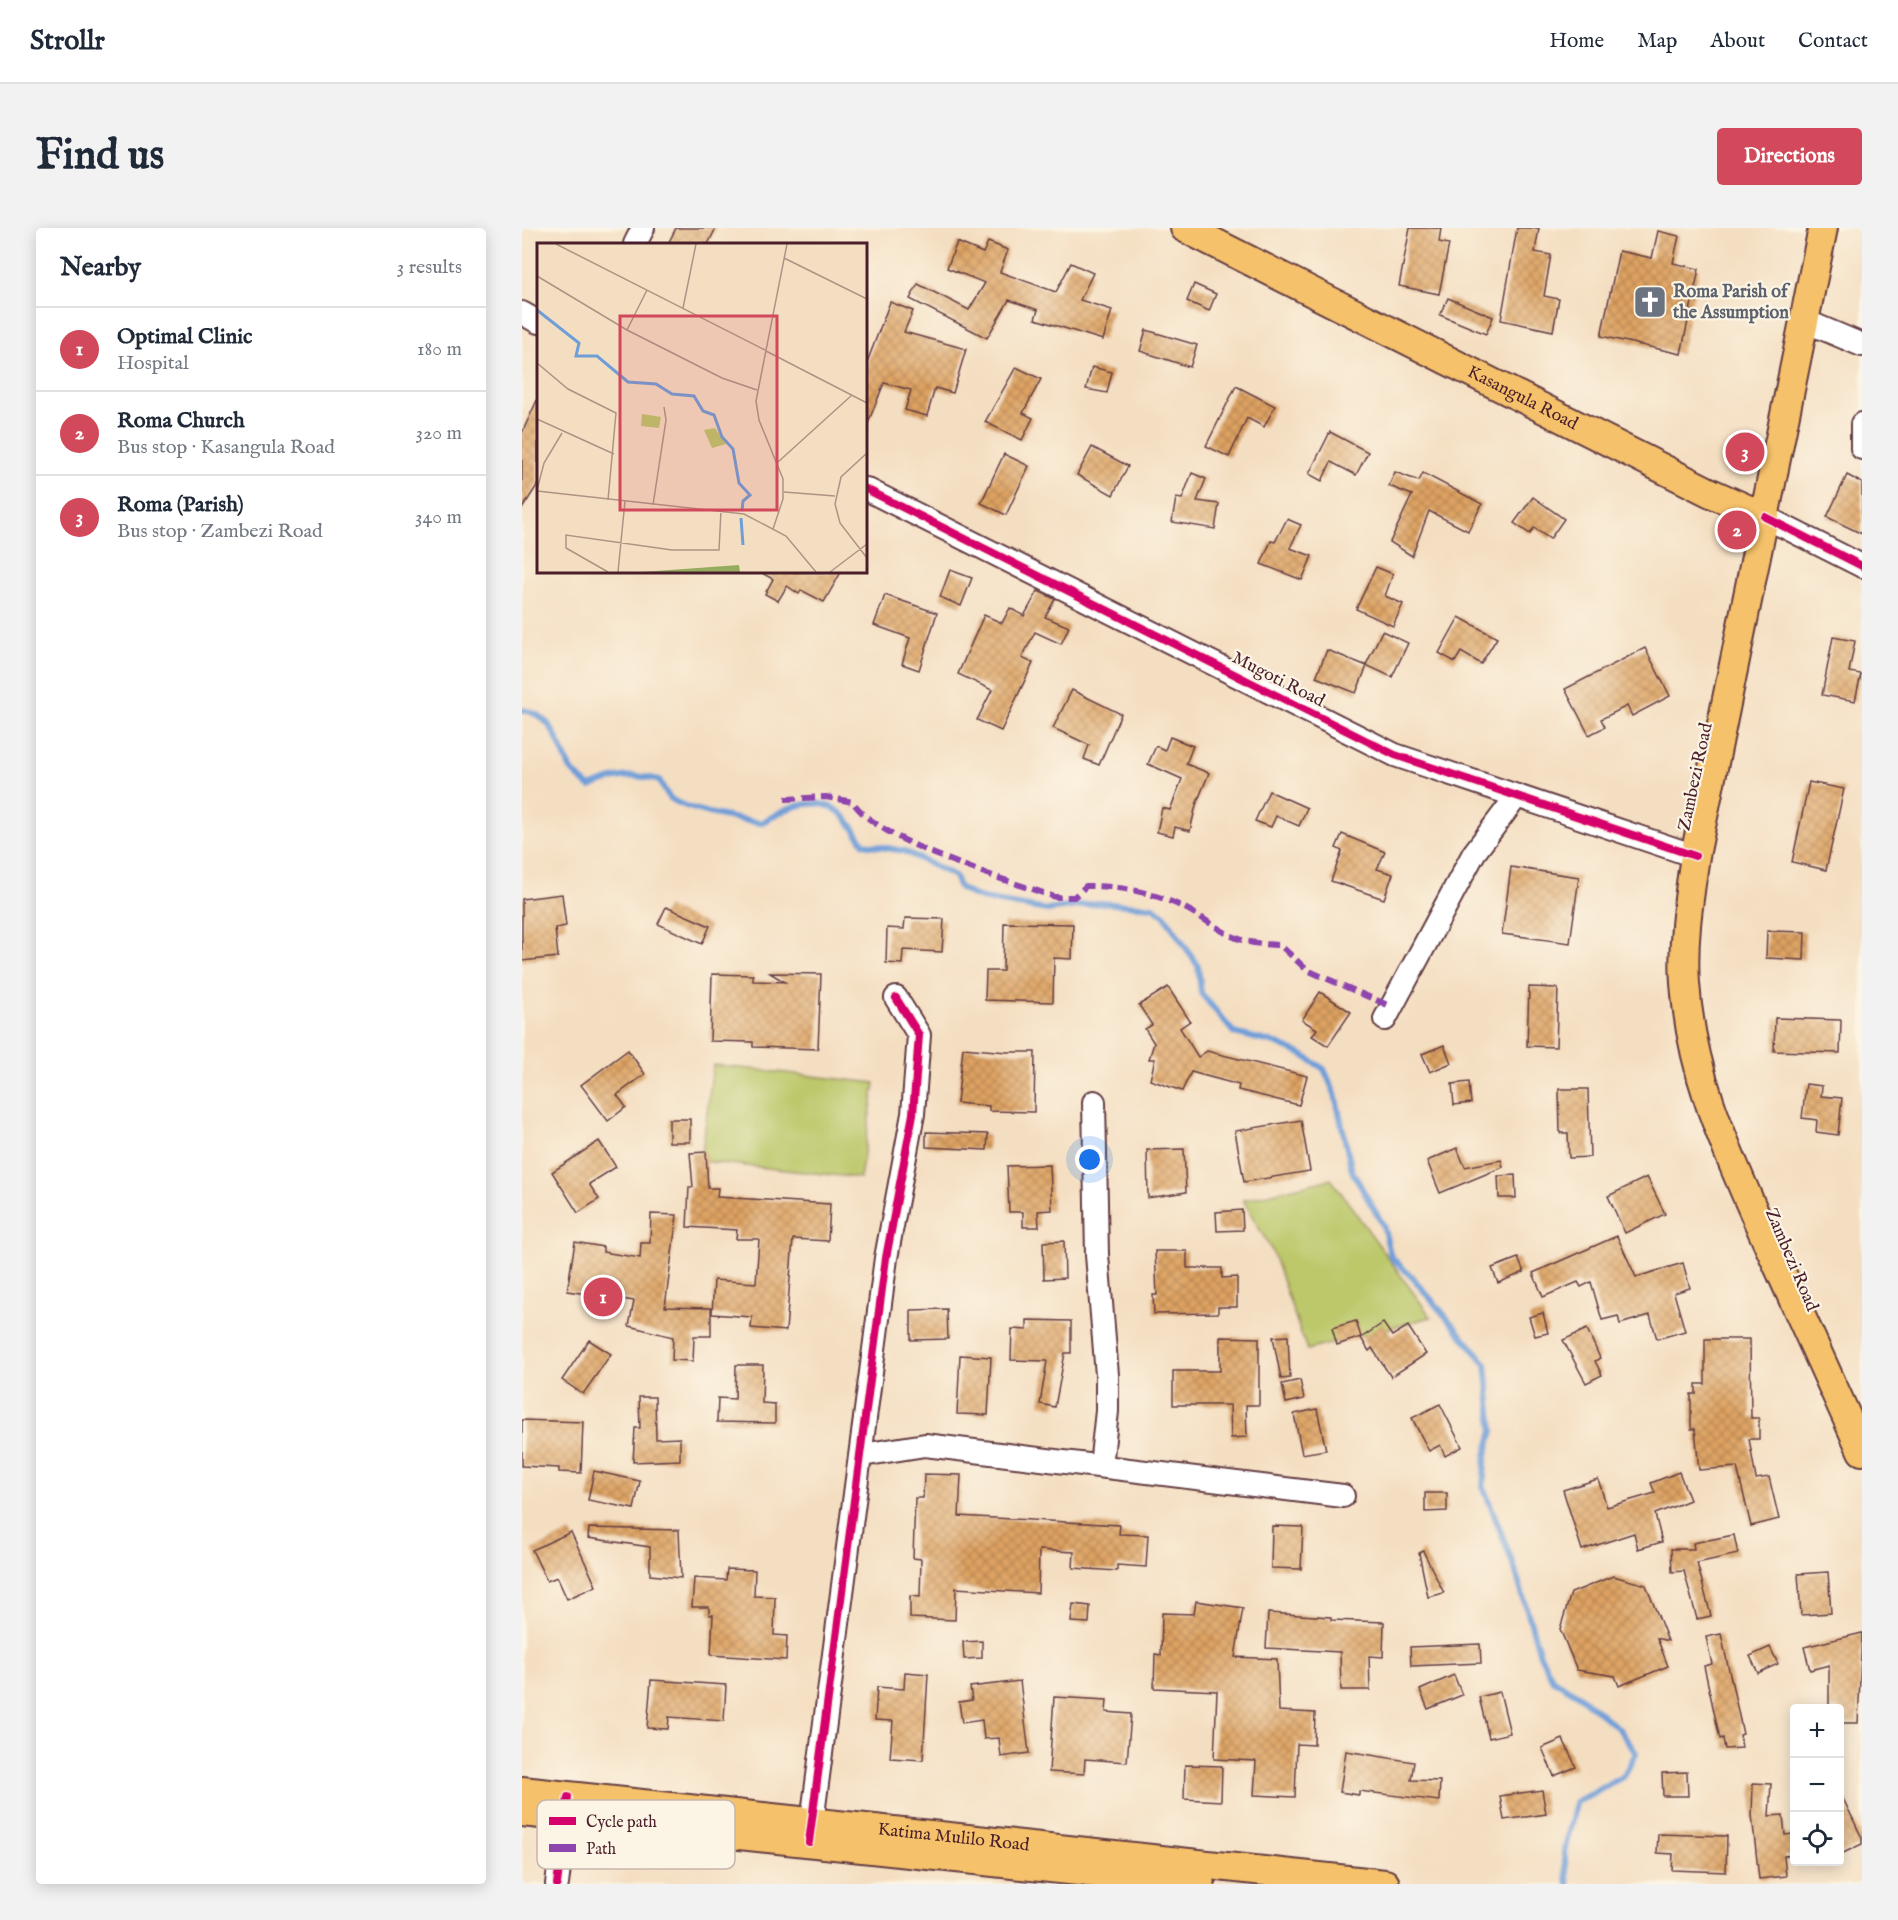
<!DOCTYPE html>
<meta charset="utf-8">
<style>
:root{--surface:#fff;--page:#f2f2f3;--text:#1f2937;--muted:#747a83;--line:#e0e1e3;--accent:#d1495b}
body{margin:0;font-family:"IM FELL English",serif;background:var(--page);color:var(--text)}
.controls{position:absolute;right:18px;bottom:18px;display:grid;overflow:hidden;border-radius:6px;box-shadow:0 3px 15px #0003}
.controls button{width:54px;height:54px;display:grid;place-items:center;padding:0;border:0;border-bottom:2px solid var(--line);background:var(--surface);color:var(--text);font:30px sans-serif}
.you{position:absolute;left:568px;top:932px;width:21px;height:21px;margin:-15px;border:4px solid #fff;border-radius:50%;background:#1a73e8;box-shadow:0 0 0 9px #1a73e833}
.badge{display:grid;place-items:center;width:39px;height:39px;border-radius:50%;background:var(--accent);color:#fff;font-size:20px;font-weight:700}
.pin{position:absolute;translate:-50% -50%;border:3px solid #fff;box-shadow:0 2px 6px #0006}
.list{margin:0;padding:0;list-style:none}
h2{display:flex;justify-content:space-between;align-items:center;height:78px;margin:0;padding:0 24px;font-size:26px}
h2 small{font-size:20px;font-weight:400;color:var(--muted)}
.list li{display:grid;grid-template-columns:39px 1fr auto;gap:18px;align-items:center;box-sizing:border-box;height:84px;padding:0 24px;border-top:2px solid var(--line)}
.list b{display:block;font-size:22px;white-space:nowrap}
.list p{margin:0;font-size:20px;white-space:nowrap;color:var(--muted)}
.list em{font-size:20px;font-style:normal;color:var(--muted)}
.icon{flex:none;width:33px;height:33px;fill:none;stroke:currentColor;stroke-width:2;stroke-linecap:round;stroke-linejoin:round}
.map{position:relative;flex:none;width:1340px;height:1656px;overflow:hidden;border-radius:6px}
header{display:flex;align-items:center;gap:36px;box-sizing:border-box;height:84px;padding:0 30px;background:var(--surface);border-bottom:2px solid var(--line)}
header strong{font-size:28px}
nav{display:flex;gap:33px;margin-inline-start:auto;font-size:21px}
.intro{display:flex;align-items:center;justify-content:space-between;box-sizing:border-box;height:144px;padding:0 36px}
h1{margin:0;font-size:42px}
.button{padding:15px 27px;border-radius:6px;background:var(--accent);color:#fff;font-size:21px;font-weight:700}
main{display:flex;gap:36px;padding:0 36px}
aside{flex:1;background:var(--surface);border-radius:6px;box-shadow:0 3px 15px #0003}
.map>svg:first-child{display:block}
.grass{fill:#bcc86a;stroke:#83744a;stroke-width:1.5}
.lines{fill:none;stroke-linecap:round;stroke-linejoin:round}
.stream{stroke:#6e9ed8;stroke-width:6}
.building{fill:url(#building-cross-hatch)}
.minor-casing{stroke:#643c42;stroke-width:26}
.major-casing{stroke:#643c42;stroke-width:32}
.minor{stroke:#fff;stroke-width:22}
.major{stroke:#f5c16b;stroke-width:28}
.quiet{stroke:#8e44ad;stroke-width:6;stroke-dasharray:12 6;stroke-linecap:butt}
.cycleway-casing{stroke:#fcf5e5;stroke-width:11}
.cycleway{stroke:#d6006c;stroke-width:8}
.labels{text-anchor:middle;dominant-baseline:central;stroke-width:4.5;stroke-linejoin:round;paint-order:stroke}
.worship-label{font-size:18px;font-weight:bold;fill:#5b616d;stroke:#fcf5e5;text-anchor:start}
.street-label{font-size:18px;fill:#4a1f2b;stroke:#fcf5e5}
.inset-river{fill:none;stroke:#6e9ed8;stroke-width:3}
.inset-road{fill:none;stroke:#b09285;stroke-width:1.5}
.view{fill:#d1495b;fill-opacity:0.15;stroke:#d1495b;stroke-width:3}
.inset-edge{fill:none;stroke:#4a1f2b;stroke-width:3}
.key{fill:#fcf5e5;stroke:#c7b5ad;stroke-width:1.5}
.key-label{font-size:16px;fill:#4a1f2b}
</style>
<header>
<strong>Strollr</strong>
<nav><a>Home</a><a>Map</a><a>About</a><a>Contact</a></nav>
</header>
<div class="intro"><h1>Find us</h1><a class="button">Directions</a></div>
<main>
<aside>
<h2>Nearby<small>3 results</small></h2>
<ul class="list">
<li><span class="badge">1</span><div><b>Optimal Clinic</b><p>Hospital</p></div><em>180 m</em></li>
<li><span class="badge">2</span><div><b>Roma Church</b><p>Bus stop · Kasangula Road</p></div><em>320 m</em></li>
<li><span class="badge">3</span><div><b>Roma (Parish)</b><p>Bus stop · Zambezi Road</p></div><em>340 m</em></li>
</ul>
</aside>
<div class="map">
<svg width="1340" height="1656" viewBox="0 0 1340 1656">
<defs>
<pattern id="building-cross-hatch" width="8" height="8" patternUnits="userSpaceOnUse" patternTransform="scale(1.5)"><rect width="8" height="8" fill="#dea362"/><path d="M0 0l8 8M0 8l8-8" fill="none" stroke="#b68451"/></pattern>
</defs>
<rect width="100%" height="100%" fill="#fcf5e5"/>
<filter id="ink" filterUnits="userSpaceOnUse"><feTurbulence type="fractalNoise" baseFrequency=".0167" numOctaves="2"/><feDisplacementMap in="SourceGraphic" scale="12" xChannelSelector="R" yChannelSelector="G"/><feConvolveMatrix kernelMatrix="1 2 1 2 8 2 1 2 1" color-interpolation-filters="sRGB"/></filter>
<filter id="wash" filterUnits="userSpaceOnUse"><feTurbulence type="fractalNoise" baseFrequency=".008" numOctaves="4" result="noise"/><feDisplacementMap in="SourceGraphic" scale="24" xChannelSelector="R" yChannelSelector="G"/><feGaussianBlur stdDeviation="1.35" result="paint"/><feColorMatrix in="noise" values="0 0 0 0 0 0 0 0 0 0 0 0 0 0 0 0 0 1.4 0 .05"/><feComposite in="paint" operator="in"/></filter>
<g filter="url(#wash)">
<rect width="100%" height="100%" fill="#f4dec1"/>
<g class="grass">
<polygon points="191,837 353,855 338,950 179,933"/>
<polygon points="809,951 909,1089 785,1122 750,1023 721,972"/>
</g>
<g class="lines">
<path class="stream" d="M0,482C32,486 36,517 48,540C52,547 62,553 68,559C93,548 111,545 137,552C140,557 143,564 147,569C160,582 219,592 239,595C259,583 287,568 311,580C324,586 334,604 342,616L382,623L433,648L437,659L450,667L467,672L525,682L578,675L631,679L643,688L676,738L679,765L712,805L753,815L779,826L802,841L813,866L830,943L861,997L869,1029L890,1049L964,1136L971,1203L964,1227L961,1258L993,1341L1018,1427L1031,1452L1055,1466L1097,1501L1114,1525L1102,1548L1054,1574L1042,1625L1046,1656"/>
</g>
<g id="blocks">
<g class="building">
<polygon points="154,0 194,0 186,16 146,16"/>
<polygon points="888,0 919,0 917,14 927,16 917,66 877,58"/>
<polygon points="995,0 1017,0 1013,24 1029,27 1022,68 1037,71 1031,103 979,92"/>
<polygon points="1136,3 1157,8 1151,35 1177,41 1159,126 1079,108 1097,23 1130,30"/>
<polygon points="435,14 461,25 466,14 486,22 478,44 534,64 549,35 571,45 558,72 590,82 581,112 513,91 516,82 487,72 465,110 388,71 396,56 447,82 463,55 425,40"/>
<polygon points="672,56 694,66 687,83 665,73"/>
<polygon points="926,70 971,89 964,106 918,87"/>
<polygon points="368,74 391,83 382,104 444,121 431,165 413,160 405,188 383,182 389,162 362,155 344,200 344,137"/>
<polygon points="624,102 675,117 668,139 618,123"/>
<polygon points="494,139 519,151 501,185 511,190 500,212 463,194"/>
<polygon points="570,139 590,144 585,165 564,161"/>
<polygon points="714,158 753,178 742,199 725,190 707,229 684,218"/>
<polygon points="16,170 16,256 0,281 0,205"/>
<polygon points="808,204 846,224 834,247 809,234 800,253 787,246"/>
<polygon points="570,219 606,238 591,267 555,247"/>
<polygon points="482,226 507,238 484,287 459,275"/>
<polygon points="873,244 897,253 901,245 960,276 946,303 907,283 890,328 868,314 890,267 867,258"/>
<polygon points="670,245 684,251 675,273 697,276 693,301 650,294 654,270 660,271"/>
<polygon points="1325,247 1340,255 1340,306 1305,289"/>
<polygon points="1011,269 1042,291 1028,311 1012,300 1008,306 992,295"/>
<polygon points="765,291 779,297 768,320 790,328 780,352 739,336 749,313 753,314"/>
<polygon points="854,339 871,346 863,368 881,376 871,398 834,381"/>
<polygon points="428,342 450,350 439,378 418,369"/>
<polygon points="238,344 319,344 302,374 279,362 277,366 265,358 256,373 243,366 251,351"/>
<polygon points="516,363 533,371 523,389 547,399 539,416 513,404 500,430 511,435 479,503 455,492 470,462 436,446 462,387 480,395 488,380 502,388"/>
<polygon points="363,367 415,385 397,442 380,436 388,410 352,397"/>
<polygon points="937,389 975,410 959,436 939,424 933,434 917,425"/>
<polygon points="860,403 886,415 870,449 844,437"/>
<polygon points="1311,409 1333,413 1327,444 1339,446 1333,473 1300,467"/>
<polygon points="1123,420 1148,468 1110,488 1105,478 1079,491 1083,499 1067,507 1043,461"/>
<polygon points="805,422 845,438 834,465 794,449"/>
<polygon points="550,462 599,486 577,537 562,531 567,517 531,500"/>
<polygon points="648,509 671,518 664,536 687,545 674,577 668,603 653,599 651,608 635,604 640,580 648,582 660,551 626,536 634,518 643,522"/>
<polygon points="1287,554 1322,561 1304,642 1270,634"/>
<polygon points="747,563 785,580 777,598 754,588 749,599 733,593"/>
<polygon points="820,606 863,624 855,641 871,646 862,671 809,653 820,623 814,620"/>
<polygon points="989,639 1057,649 1048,715 980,706"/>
<polygon points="40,666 44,698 33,700 36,729 0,733 0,671"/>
<polygon points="144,679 188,698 180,716 136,696"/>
<polygon points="383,690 422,691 420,724 381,722 380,736 364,735 365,700 382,701"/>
<polygon points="482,695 551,696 550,731 532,730 531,774 463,772 464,743 481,743"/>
<polygon points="1245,703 1283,704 1282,732 1244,730"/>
<polygon points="248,745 299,746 296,821 231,819 231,814 188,813 190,746 231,747 231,753 263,754"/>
<polygon points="646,759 668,793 658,800 676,829 685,823 785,848 777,877 716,862 717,857 669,844 660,863 628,852 633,831 627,831 632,815 623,801 630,797 617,777"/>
<polygon points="1007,759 1036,760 1034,819 1005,818"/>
<polygon points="798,764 829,784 806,818 790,808 795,801 780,792"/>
<polygon points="1253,790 1319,792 1318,825 1252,823"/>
<polygon points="922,817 929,835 908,844 900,826"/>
<polygon points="441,820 485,824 513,824 512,884 467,883 467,878 435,875"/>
<polygon points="106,822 123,846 95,867 104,879 86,893 59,857"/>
<polygon points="947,854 949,875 932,877 930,856"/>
<polygon points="1284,856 1300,858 1299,868 1320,870 1316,907 1294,904 1295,892 1280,890"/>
<polygon points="1037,861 1066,861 1068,929 1047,930 1046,905 1038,905"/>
<rect x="147" y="891" width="21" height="23"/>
<polygon points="779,892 788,943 722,954 713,903"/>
<polygon points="404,904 466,906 465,922 404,919"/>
<polygon points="77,913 94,939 67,956 77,971 56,985 30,944"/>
<polygon points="935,920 943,939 979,932 981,939 918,965 905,933"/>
<polygon points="662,921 664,964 626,970 625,922"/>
<polygon points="184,924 186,960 196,960 195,969 308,976 306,1013 271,1011 264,1103 229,1100 230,1089 190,1086 192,1052 234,1055 237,1011 214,1011 215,1002 165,999 167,959 171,959 168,925"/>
<polygon points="528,937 530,982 516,983 517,999 501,999 501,984 487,984 485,938"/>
<polygon points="993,947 994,970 977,970 976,948"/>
<polygon points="1125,949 1143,986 1103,1005 1086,968"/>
<polygon points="720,982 721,1002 695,1003 694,984"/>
<polygon points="129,986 155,987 143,1079 189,1080 189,1108 172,1108 171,1133 150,1132 151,1109 107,1098 112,1073 45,1063 53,1014 81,1019 81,1024 118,1030 119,1015 128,1015"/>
<polygon points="1095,1008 1114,1049 1161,1035 1168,1060 1152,1065 1163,1103 1135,1111 1128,1087 1098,1096 1096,1088 1080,1092 1069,1054 1059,1059 1056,1054 1021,1069 1011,1045"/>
<polygon points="542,1013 543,1050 522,1051 521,1014"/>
<polygon points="633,1023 665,1023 665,1040 700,1040 700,1050 715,1049 715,1079 696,1079 696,1085 632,1086 631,1067 635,1067"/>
<polygon points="996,1030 1002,1044 976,1055 970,1040"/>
<polygon points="425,1081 426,1111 389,1112 389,1082"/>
<polygon points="1021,1085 1026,1105 1013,1108 1007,1089"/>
<polygon points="505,1092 549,1093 549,1125 543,1125 533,1179 518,1176 525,1133 489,1132 490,1101 505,1102"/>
<polygon points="834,1093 839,1109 815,1117 810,1100"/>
<polygon points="861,1095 870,1108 886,1098 904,1126 869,1149 850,1120 847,1123 839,1110"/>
<polygon points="1065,1101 1078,1130 1073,1133 1080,1147 1064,1155 1041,1112"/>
<polygon points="766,1108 768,1150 759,1151 751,1109"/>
<polygon points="698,1109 737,1110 737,1177 724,1177 725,1209 709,1210 708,1177 651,1177 651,1143 698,1143"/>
<polygon points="1183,1111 1228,1111 1229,1190 1237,1190 1237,1211 1227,1211 1234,1251 1247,1249 1257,1291 1229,1298 1215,1239 1177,1242 1173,1201 1169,1201 1169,1166 1174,1166 1174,1156 1183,1156"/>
<polygon points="67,1112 89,1126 61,1166 40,1152"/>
<polygon points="438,1127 469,1129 466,1187 435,1186"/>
<polygon points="214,1137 241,1137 240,1175 253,1176 253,1195 195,1194 196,1170 213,1171"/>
<polygon points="778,1152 782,1171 764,1175 760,1156"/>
<polygon points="117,1169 133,1169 134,1211 158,1210 158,1232 111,1234 113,1200 118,1200"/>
<polygon points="918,1176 940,1219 923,1228 918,1217 907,1223 890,1190"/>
<polygon points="795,1181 804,1222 780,1226 772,1186"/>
<polygon points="0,1192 61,1194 59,1245 37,1244 37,1240 0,1238"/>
<polygon points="72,1243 118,1253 112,1281 66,1272"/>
<polygon points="1157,1244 1168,1272 1133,1286 1140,1314 1116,1321 1112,1305 1060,1322 1041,1262 1076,1251 1085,1279 1133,1265 1129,1255"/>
<polygon points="402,1246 439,1247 437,1288 598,1297 597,1306 626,1307 624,1339 595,1337 595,1343 551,1340 552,1324 517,1322 516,1365 434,1360 433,1392 388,1390 388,1368 398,1369 399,1331 391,1330 393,1270 401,1270"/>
<polygon points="903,1265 925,1265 925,1283 903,1284"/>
<polygon points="750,1298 781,1299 779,1341 749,1340"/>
<polygon points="67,1300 157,1302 159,1350 128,1347 128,1319 66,1310"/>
<polygon points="49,1304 74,1358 45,1371 35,1349 25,1353 10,1322"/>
<polygon points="1212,1307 1216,1326 1175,1335 1189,1388 1175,1391 1162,1343 1150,1344 1149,1321 1172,1321 1171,1315"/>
<polygon points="901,1323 922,1365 906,1369 897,1325"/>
<polygon points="205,1341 233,1342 232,1368 253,1369 252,1407 265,1408 264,1432 189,1427 191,1387 187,1387 187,1379 170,1379 172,1350 204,1352"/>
<polygon points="1306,1344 1309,1385 1279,1387 1276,1346"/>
<polygon points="1091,1348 1124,1357 1146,1413 1135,1410 1146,1438 1097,1458 1093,1448 1055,1442 1038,1401 1049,1365"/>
<polygon points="674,1373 721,1380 713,1429 755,1431 757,1483 793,1485 792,1517 775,1516 773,1569 732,1567 734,1533 692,1531 695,1463 632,1460 633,1426 639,1427 640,1385 672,1386"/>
<polygon points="551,1376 568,1378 567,1395 549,1394"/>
<polygon points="746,1385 809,1389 809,1392 862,1394 861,1429 847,1428 848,1462 819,1462 818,1424 744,1420"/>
<polygon points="1340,1405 1336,1495 1317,1495 1317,1480 1307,1480 1307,1437 1288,1442 1282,1419"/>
<polygon points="1199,1406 1221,1506 1218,1507 1220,1520 1203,1521 1201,1510 1198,1511 1182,1438 1190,1436 1184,1409"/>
<polygon points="460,1413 460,1430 442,1431 441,1414"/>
<polygon points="958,1416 959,1435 889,1438 888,1419"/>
<polygon points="1248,1419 1256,1436 1236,1445 1228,1428"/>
<polygon points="383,1444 406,1446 401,1532 368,1530 371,1493 353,1492 355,1459 382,1461"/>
<polygon points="932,1447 940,1467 906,1481 898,1462"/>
<polygon points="129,1452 204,1457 202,1493 147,1489 146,1501 125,1500"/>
<polygon points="498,1453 507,1525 479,1529 477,1510 462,1511 460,1492 440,1495 437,1474 450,1472 448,1459"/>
<polygon points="978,1464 988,1505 967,1510 957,1469"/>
<polygon points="532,1469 585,1472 584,1484 609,1486 605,1534 563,1531 562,1546 527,1544"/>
<polygon points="1041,1511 1054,1539 1032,1548 1020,1520"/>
<polygon points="824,1523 892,1534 889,1552 918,1553 917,1573 837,1563 837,1567 818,1564"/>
<polygon points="663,1537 700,1538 699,1573 662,1571"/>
<polygon points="1165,1544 1166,1568 1141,1568 1140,1545"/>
<polygon points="1231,1555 1249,1556 1247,1588 1261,1587 1263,1607 1271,1606 1272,1627 1262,1628 1264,1648 1237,1651 1230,1587"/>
<polygon points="1020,1562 1024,1586 982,1592 978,1568"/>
<polygon points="1317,1562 1340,1610 1340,1616 1317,1627"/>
<polygon points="1136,1606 1205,1608 1204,1644 1150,1642 1151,1626 1135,1625"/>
</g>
</g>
</g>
<g filter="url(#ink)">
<use href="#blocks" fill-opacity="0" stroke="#643c42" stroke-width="1.5"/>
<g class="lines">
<defs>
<g id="minor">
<polyline points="113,16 121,0"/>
<polyline points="0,85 16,94"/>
<polyline points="1283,93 1340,117"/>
<polyline points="1340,196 1340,220"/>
<polyline points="344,261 873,527 1173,628"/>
<polyline points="1243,289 1340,338"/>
<polyline points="863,791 952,625 995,568"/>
<polyline points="572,874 575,1027 585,1147 585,1183 579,1238"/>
<polyline points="340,1227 403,1217 821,1268"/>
<polyline points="288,1609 364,1030 391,886 397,807 374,770"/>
<polyline points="35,1656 45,1574"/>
</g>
<g id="major">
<path id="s1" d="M663,0L1189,265L1243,289"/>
<path d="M1301,0L1173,628C1167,670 1160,712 1163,755C1169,846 1203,918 1239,1000C1273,1074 1306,1149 1340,1223"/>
<path id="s2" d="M0,1563L863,1656"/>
<polyline points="0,1584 678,1656"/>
</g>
</defs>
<use href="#minor" class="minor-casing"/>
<use href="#major" class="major-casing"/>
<use href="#minor" class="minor"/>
<use href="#major" class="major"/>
<path class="quiet" d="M263,571L304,569L331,574C357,615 485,652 533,669H552L564,658C601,658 637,665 670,684C707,706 712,716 758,717L785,742L870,779"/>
<defs>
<g id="cycleway">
<polyline points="344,261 873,527 1173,628"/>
<polyline points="1243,289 1340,338"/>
<polyline points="287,1614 364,1030 391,886 397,807 374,770"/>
<polyline points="35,1656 46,1569"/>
</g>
</defs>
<use href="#cycleway" class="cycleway-casing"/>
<use href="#cycleway" class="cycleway"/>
</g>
</g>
<defs>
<symbol id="church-square" viewBox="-11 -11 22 22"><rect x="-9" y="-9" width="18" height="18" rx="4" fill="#6b7280" stroke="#fcf5e5"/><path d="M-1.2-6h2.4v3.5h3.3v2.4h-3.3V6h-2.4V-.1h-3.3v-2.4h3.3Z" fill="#fff"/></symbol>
</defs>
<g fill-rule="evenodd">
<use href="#church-square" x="1109" y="55" width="38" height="38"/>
</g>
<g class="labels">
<g class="worship-label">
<text x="1151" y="64">Roma Parish of<tspan x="1151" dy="21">the Assumption</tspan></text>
</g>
<g class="street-label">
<text stroke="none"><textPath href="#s1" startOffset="378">Kasangula Road</textPath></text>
<text transform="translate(756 452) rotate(27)">Mugoti Road</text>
<text transform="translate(1174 549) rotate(-78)">Zambezi Road</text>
<text transform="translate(1269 1032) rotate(67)">Zambezi Road</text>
<text stroke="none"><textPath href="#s2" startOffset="434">Katima Mulilo Road</textPath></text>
</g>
</g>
<g transform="translate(15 15)">
<rect width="330" height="330" fill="#f4dec1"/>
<path d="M105,171L124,174L122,185L104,183ZM178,185L189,201L175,205L167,187Z" fill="#bcc86a"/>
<path d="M202,322L203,329H105Z" fill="#95ac5e"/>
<path class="inset-river" d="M0,67L42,100L39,113H60L91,139L119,141L135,151L157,153L166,168L177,172L185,194L196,206L202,240L213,252L206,258L205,268M204,275L206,302"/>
<path class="inset-road" d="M19,1L228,107M247,15L330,56M0,33L90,87L185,135L220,147M146,65L159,1M90,87L110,47M229,108L330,160M0,120L31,146L79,170L71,257M0,176L77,211M330,210L304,234L298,261L303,280L330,315M241,219L315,152M0,247L7,220L25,190M0,248L207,271L249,293L279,329M247,249L298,253M116,262L129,177L127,164M236,286L246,256V236L222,177L219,158L250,1M71,329L29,305V292L135,307H182L184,267M81,329L88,258M293,329L330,301"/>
<path class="view" d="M83,73H240V267H83Z"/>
<rect width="330" height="330" class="inset-edge"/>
</g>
<rect x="15" y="1572" width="198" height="69" rx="9" class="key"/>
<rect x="27" y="1589" width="27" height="8" fill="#d6006c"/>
<rect x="27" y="1616" width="27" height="8" fill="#8e44ad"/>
<g class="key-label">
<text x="64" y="1599">Cycle path</text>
<text x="64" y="1626">Path</text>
</g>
</svg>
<div class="controls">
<button>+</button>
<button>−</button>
<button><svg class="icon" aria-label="locate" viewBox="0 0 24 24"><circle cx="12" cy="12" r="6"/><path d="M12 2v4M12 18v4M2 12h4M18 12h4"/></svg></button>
</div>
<div class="you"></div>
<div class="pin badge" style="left:81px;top:1069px">1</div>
<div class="pin badge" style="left:1215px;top:302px">2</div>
<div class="pin badge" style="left:1223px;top:224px">3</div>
</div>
</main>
